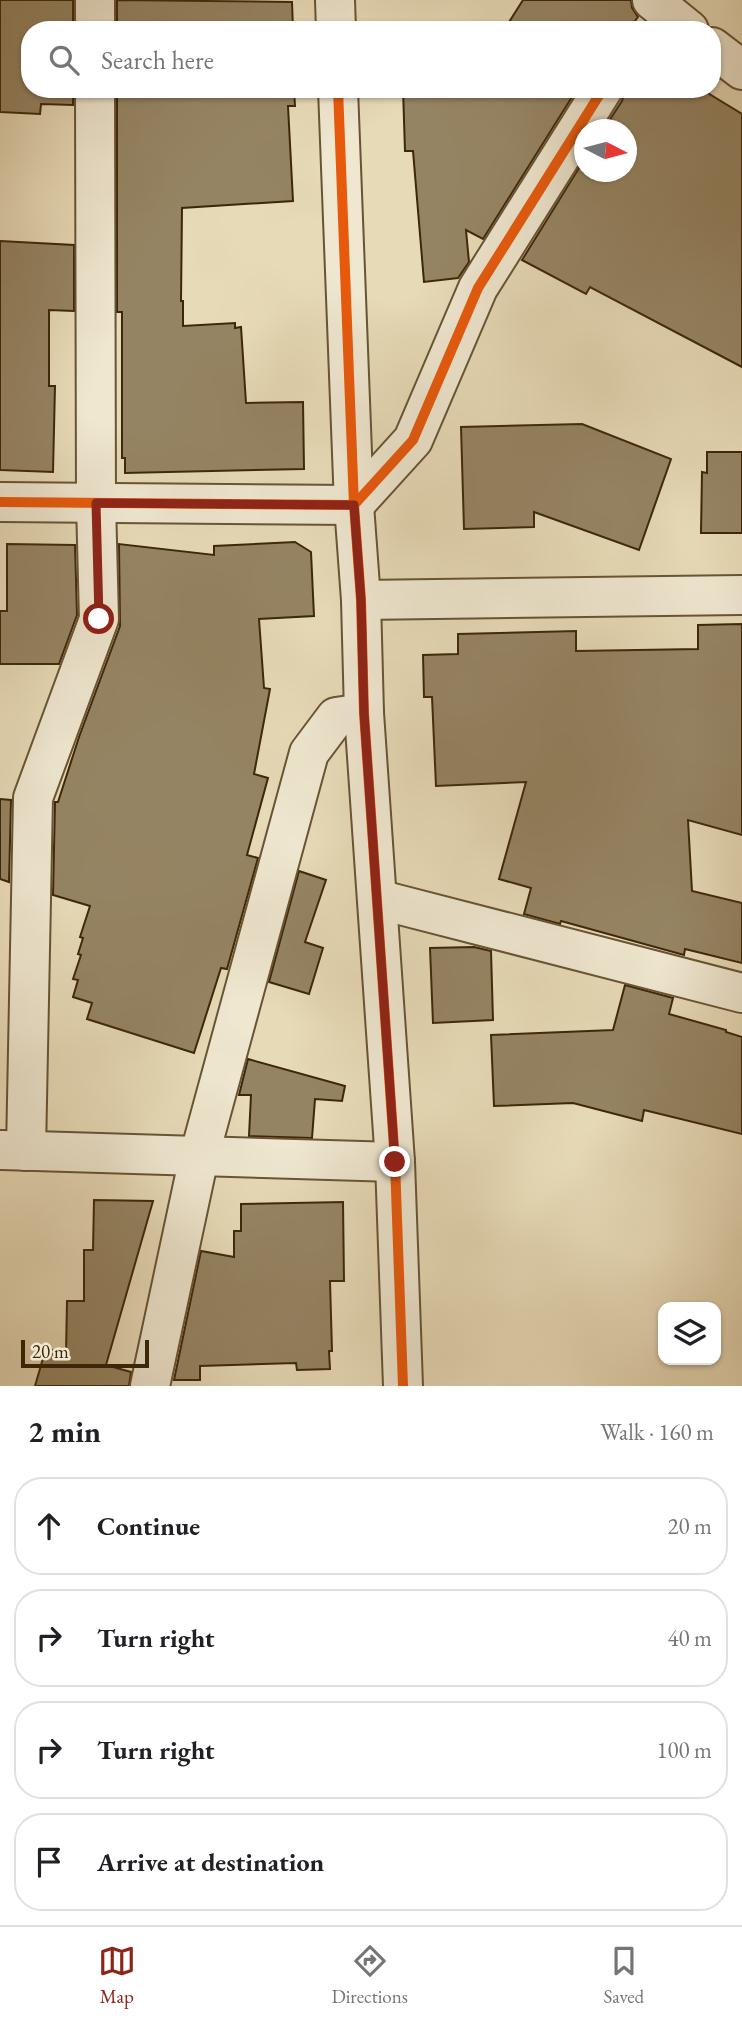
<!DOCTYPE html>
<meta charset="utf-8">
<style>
:root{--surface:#fff;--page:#f6f6f6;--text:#202124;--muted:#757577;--line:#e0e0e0;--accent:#8f2418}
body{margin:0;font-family:"EB Garamond",serif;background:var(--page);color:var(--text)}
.controls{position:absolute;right:21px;bottom:21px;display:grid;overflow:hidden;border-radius:14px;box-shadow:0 2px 5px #0004}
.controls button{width:63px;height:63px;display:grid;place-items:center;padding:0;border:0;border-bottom:2px solid var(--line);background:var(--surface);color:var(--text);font:35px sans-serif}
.compass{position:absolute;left:574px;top:119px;width:63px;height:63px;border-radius:50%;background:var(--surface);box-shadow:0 2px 5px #0004;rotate:96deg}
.scale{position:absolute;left:21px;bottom:18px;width:128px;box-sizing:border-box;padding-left:7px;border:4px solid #3d2709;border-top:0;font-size:19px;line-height:24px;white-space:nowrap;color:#3d2709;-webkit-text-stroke:5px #efe7d0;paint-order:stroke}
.stop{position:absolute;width:21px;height:21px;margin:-16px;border:5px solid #8f2418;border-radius:50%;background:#fff}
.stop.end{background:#8f2418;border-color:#fff;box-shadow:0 2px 7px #0008}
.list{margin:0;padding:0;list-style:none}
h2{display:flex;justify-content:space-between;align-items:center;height:91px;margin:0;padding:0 28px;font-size:30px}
h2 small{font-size:23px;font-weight:400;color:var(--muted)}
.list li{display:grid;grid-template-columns:46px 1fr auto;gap:21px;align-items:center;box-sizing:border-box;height:98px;margin:0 14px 14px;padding:0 14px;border:2px solid var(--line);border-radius:28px}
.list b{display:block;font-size:26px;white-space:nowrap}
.list em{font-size:23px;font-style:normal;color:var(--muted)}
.icon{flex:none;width:38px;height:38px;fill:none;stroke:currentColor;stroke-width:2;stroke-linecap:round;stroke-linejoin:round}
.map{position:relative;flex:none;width:742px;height:1386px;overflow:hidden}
.search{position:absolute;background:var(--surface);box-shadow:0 2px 5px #0004;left:21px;right:21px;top:21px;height:77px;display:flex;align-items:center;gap:18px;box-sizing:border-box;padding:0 24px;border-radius:28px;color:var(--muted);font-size:26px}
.sheet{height:539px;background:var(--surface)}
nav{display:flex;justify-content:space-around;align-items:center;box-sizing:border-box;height:98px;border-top:2px solid var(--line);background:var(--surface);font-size:19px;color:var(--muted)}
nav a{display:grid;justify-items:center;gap:4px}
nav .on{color:var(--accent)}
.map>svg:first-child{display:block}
.building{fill:#958463;stroke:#3d2709;stroke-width:2}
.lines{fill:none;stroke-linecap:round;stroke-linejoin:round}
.minor-casing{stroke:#685434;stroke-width:42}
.minor{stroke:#efe7d0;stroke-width:38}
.cycleway-casing{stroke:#efe7d0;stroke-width:15}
.cycleway{stroke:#e8590c;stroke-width:10}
.route{stroke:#8f2418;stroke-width:9}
</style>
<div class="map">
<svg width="742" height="1386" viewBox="0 0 742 1386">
<rect width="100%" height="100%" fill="#e7dab7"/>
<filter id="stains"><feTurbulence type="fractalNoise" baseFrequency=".00286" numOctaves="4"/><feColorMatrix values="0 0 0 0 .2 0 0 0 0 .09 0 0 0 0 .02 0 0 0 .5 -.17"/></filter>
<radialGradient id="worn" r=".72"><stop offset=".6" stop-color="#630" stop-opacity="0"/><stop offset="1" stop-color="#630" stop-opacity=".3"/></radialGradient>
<g class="building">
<polygon points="0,0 73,0 73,30 30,30 30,89 73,89 73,105 41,104 40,114 0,112"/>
<polygon points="117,0 292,2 293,30 117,30"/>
<polygon points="523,0 631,0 632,8 638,17 628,30 504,30"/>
<polygon points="117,89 294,89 295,106 288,106 293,201 182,208 181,301 183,301 183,326 235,323 235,328 241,327 246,403 303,402 304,469 125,473 125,458 122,458 122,312 117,312"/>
<polygon points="403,89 577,89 483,239 466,230 469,262 458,278 424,282 413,151 405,151"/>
<polygon points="625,89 701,89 742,114 742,367 590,287 586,294 522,260 584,160 584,172 626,172 626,130 603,130 622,101"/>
<polygon points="0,241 74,245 74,311 49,310 49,386 55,386 53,472 0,470"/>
<polygon points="582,424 671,459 639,550 534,512 534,527 464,529 461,427"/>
<polygon points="707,452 742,452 742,533 701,533 702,472 707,473"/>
<polygon points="295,542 311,552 314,616 259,619 264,688 270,689 254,774 268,778 247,855 258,858 227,969 221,968 194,1053 87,1019 92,1003 73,997 78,980 73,979 81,955 78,954 83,938 80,937 90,906 53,895 55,802 58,802 79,737 120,626 119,544 214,555 214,546"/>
<polygon points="7,544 75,545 77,615 59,664 0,664 0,611 7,611"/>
<polygon points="742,624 742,835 688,820 692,891 742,903 742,963 685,949 684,955 561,921 560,924 524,914 531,888 499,879 526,782 436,786 432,697 424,697 423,655 458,654 458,634 576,631 576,651 698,649 698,625"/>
<polygon points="0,799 11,800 9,882 0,879"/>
<polygon points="299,871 326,880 305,942 323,948 309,994 269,982"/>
<polygon points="474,947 491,951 493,1020 433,1023 430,948"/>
<polygon points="625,985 673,998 669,1014 726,1030 726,1032 742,1037 742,1134 644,1110 642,1121 573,1103 494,1106 491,1035 613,1030"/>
<polygon points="248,1059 345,1086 342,1101 315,1099 312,1138 249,1136 251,1095 239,1095"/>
<polygon points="94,1200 153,1201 106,1365 131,1372 129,1386 35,1386 46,1348 66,1354 67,1301 84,1301 84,1250 93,1250"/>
<polygon points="343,1202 344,1281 330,1281 332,1351 329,1351 330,1369 297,1370 296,1363 200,1366 200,1380 174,1380 201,1251 234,1257 234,1231 241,1231 241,1204"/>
</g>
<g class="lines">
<defs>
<g id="minor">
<polyline points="95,0 95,30"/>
<polyline points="335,0 336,30"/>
<polyline points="652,0 689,30"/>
<polyline points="712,47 742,70"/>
<polyline points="338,89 354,505 361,600 364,713 395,1162 403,1386"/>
<polyline points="0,502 354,505 413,440 478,288 603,89"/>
<polyline points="361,600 742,595"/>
<polyline points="377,899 742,993"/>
<polyline points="2,1150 395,1162"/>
<polyline points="26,1151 33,798 99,619 96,503 95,89"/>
<polyline points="150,1386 199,1157 309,753 336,717 364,713"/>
</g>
</defs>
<use href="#minor" class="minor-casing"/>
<use href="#minor" class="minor"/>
<defs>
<g id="cycleway">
<polyline points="338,89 354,505 361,600 364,713 395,1162 403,1386"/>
<polyline points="0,502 354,505 413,440 478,288 603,89"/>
</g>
</defs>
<use href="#cycleway" class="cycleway-casing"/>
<use href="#cycleway" class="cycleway"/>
</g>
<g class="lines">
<polyline class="route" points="99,619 96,503 354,505 361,600 364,713 395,1162"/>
</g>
<rect width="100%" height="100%" filter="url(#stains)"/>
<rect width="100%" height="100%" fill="url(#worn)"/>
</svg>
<div class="controls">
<button><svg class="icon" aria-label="layers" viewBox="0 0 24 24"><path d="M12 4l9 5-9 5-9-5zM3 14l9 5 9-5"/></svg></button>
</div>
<svg class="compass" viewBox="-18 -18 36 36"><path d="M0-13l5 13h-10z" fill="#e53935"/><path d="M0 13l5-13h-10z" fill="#757577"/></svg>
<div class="scale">20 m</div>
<div class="stop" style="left:99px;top:619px"></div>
<div class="stop end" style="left:395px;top:1162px"></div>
<div class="search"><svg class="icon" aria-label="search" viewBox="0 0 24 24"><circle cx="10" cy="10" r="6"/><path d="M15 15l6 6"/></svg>Search here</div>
</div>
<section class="sheet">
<h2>2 min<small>Walk · 160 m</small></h2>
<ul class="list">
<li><svg class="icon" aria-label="ahead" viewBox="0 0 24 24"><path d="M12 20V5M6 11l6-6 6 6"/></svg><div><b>Continue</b></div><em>20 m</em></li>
<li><svg class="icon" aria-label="right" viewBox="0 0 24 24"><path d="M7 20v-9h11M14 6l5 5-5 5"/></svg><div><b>Turn right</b></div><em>40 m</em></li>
<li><svg class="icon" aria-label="right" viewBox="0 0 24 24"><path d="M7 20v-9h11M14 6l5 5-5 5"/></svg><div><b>Turn right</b></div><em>100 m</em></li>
<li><svg class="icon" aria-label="arrive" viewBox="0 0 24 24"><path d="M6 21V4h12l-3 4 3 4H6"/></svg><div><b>Arrive at destination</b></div></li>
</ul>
</section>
<nav>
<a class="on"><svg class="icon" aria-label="map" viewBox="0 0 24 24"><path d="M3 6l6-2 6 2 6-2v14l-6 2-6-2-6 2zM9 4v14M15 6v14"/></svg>Map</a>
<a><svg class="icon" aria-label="directions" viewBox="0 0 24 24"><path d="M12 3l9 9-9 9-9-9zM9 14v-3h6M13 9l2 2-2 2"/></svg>Directions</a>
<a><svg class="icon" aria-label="saved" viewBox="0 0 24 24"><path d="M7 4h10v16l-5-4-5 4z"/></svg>Saved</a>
</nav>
